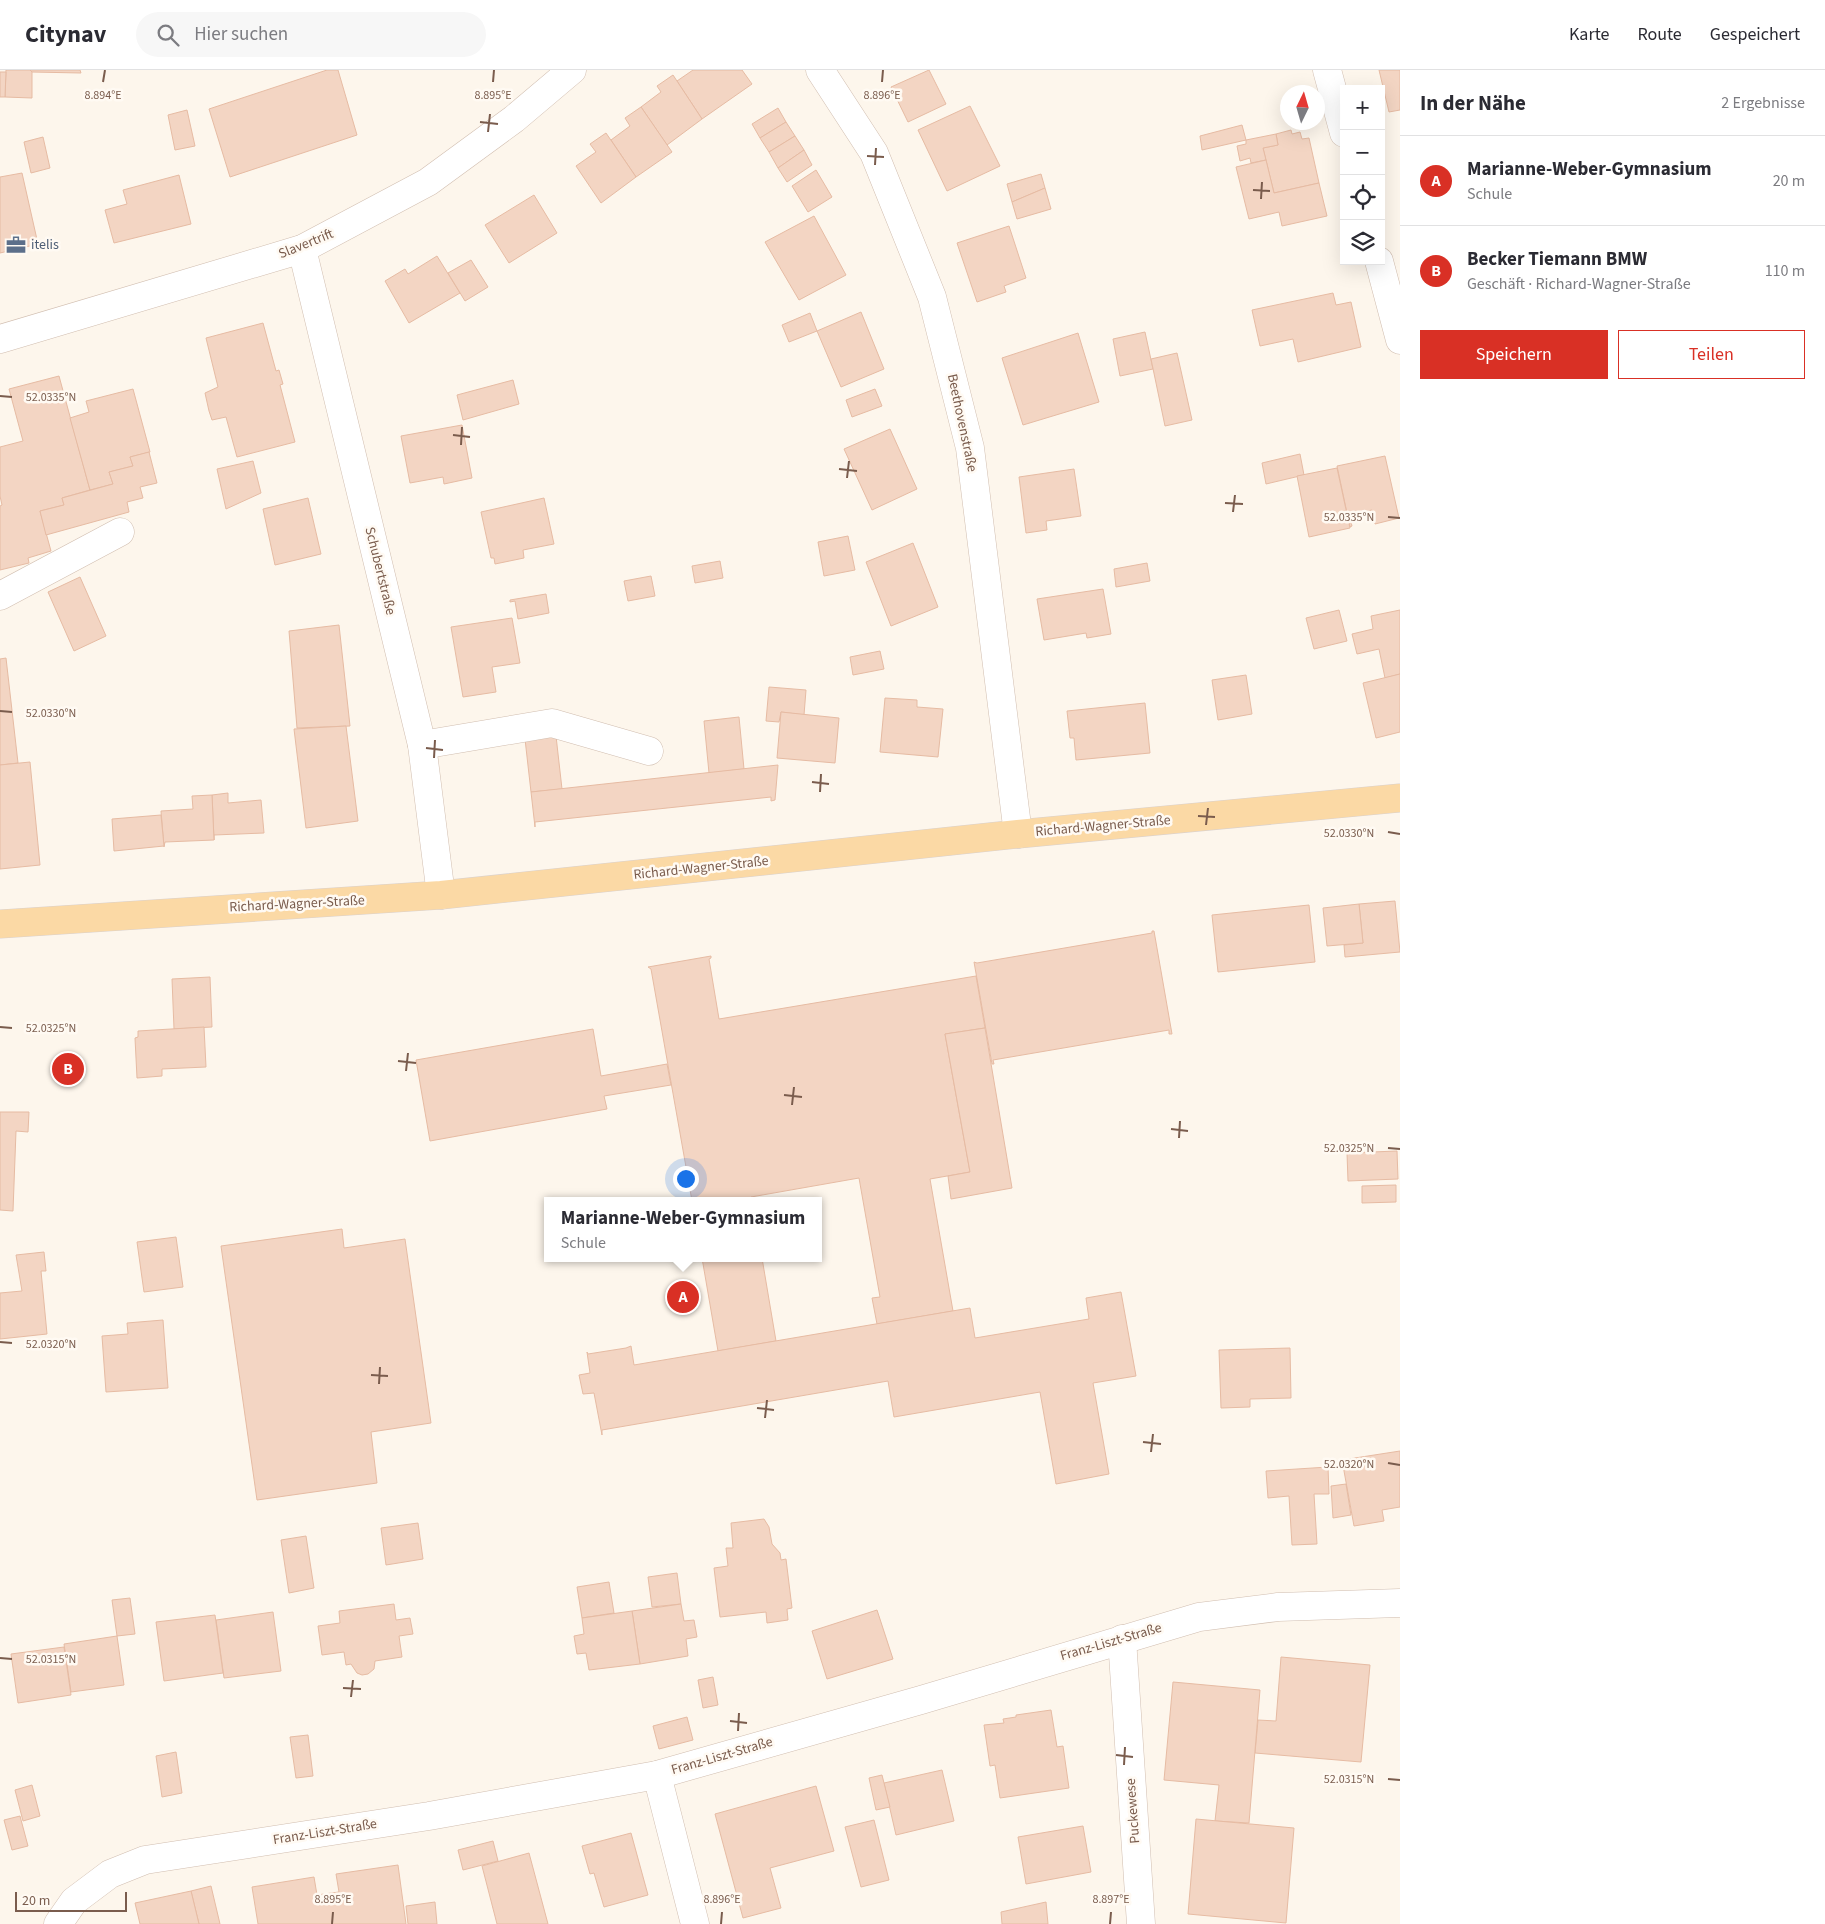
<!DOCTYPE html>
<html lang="de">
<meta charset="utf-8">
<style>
:root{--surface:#fff;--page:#f7f7f7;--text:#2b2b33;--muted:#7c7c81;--line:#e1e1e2;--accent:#d93025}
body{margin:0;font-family:"Source Sans 3",sans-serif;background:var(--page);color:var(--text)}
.controls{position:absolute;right:15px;top:15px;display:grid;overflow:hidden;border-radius:0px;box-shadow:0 5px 20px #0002}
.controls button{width:45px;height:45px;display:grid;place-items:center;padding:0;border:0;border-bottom:1px solid var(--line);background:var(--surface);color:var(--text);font:25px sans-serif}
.compass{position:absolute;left:1280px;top:15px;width:45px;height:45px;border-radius:50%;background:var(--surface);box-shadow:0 5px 20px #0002;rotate:5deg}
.scale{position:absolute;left:15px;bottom:12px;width:112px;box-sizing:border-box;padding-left:5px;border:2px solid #7a5c4d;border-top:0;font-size:14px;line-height:18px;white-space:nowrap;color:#7a5c4d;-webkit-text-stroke:4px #fffaf3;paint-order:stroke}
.you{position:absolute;left:685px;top:1108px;width:18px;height:18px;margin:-12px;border:4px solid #fff;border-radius:50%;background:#1a73e8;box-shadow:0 0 0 8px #1a73e833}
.badge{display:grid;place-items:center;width:32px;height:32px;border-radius:50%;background:var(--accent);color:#fff;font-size:16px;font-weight:700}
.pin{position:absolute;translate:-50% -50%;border:2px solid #fff;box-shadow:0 1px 5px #0006}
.popup{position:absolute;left:544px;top:1127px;width:278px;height:65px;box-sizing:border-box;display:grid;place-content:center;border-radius:0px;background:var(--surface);filter:drop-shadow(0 1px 4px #0005);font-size:16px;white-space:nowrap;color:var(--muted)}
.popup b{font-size:19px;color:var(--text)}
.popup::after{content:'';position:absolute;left:50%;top:100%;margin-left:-10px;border:10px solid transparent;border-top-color:var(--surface)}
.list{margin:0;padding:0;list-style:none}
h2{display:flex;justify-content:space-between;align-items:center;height:65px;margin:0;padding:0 20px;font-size:21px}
h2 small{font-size:16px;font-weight:400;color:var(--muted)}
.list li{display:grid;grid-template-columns:32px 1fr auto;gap:15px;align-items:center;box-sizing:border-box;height:90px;padding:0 20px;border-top:1px solid var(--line)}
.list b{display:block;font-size:19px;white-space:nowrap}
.list p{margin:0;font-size:16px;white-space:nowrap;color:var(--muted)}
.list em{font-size:16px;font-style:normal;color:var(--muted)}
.actions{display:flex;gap:10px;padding:15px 20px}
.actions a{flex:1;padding:11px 0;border:1px solid var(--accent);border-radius:0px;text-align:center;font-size:18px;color:var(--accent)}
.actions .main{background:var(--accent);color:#fff}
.icon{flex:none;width:28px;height:28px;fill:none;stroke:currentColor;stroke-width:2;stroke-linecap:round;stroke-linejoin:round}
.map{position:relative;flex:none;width:1400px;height:1854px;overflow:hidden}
header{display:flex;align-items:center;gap:30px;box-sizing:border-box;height:70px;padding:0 25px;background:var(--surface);border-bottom:1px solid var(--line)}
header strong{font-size:24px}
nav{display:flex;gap:28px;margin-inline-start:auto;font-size:18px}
.search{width:350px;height:45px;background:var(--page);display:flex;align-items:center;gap:12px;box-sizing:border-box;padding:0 18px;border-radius:28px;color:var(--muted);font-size:19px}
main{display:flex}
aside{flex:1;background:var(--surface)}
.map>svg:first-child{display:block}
.building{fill:#f3d5c3;stroke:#e6bba3}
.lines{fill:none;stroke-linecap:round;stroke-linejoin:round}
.minor-casing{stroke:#d1beb0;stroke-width:29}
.major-casing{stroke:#dad1cd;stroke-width:29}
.minor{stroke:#fff;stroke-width:28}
.major{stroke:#fbd9a5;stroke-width:28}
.ticks{fill:none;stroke:#7a5c4d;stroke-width:2}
.labels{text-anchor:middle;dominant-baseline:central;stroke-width:5;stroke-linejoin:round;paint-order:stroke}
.street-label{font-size:14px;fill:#7a5c4d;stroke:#fffaf3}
.service-label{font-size:14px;fill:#4e5e75;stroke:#fffaf3;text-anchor:start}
.ticks-label{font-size:12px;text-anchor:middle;fill:#7a5c4d;stroke:#fffaf3;stroke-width:5;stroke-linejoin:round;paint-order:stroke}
</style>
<header>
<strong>Citynav</strong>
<div class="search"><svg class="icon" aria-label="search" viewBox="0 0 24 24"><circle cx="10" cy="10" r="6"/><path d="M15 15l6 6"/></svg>Hier suchen</div>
<nav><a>Karte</a><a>Route</a><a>Gespeichert</a></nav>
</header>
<main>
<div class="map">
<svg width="1400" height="1854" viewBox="0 0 1400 1854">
<rect width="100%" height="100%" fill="#fdf6ec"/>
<g class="building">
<polygon points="6,0 30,0 32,2 32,28 5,27"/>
<polygon points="30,0 80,0 81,3 32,2"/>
<polygon points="327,0 338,0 357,65 230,107 209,39"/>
<polygon points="693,0 742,0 752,14 702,49 677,11"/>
<polygon points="929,0 946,34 908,52 891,17"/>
<polygon points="1379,0 1400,0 1400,40 1389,42"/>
<polygon points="0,2 6,2 5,27 0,27"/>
<polygon points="673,5 702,49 667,75 641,37 661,22 657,16"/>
<polygon points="970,36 1000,96 947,121 918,60"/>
<polygon points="641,37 672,82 636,107 611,70 630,56 625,48"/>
<polygon points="778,38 786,52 760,68 752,54"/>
<polygon points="187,40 195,76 175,80 168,45"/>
<polygon points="786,52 795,66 769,82 760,68"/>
<polygon points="1242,55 1246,70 1202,80 1200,66"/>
<polygon points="1291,60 1292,64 1300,62 1302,69 1309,68 1319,113 1274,123 1263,78 1278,75 1276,64"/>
<polygon points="606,63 636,107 601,133 576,96 596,82 590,74"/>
<polygon points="1276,64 1278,75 1263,78 1266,90 1251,93 1250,88 1240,91 1237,76 1246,74 1246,70"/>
<polygon points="795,66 804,80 778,98 769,82"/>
<polygon points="43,67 50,98 31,103 24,72"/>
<polygon points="804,80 812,95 787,112 778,98"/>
<polygon points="1266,90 1274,123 1319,113 1327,146 1282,156 1279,142 1249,149 1236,97"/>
<polygon points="816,100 832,127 808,142 792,116"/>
<polygon points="22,103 38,174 0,183 0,107"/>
<polygon points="1041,104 1045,118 1012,132 1007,114"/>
<polygon points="179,105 191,154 114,173 105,140 127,134 123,120"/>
<polygon points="1045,118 1051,139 1017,149 1012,132"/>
<polygon points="534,125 557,163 509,193 485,155"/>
<polygon points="814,146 846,205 799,230 765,172"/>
<polygon points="1009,156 1026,208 1004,216 1006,222 977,232 957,173"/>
<polygon points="437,186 460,223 409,253 385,211 405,199 408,204"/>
<polygon points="471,190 488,217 465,231 448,203"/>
<polygon points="1333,223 1336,235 1351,232 1361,277 1298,292 1293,269 1260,276 1252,240"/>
<polygon points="861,242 884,299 841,317 817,261"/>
<polygon points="810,243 817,261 789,272 782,255"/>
<polygon points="263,253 276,301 279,300 283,314 280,315 295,372 237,387 226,347 212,350 209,341 205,323 218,317 206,268"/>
<polygon points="1145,262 1153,299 1120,306 1113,269"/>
<polygon points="1078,263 1099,332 1023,355 1002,288"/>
<polygon points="1177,283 1192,350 1165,356 1151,289"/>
<polygon points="59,306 90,420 62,428 64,435 40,441 51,481 28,488 29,493 0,500 0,436 2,435 0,426 0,377 23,371 9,319"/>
<polygon points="513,310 519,334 463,350 457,325"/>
<polygon points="133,319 150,382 130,387 133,396 109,402 113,414 90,420 70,348 89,342 86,331"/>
<polygon points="875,319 882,336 852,347 846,330"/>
<polygon points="462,355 472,408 444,414 443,407 410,413 401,366"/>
<polygon points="890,359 917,419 872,440 844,379"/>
<polygon points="149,382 157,413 140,417 143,428 127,432 129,442 46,465 40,441 64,435 62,428 113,414 109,402 133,396 130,387"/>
<polygon points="1300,384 1304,405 1266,414 1262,393"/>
<polygon points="1385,386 1399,448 1375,454 1372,440 1349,445 1352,456 1350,457 1337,396"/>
<polygon points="253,391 261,423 226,439 217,399"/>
<polygon points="1337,398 1350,458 1309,467 1297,406"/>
<polygon points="1074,399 1081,446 1046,451 1047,460 1026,463 1019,407"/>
<polygon points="308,428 321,484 275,495 263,439"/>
<polygon points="544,428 554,474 523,480 524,488 495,494 494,488 491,488 481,442"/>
<polygon points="848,466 855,500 824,506 818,472"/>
<polygon points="913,473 938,537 891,556 866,492"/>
<polygon points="720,491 723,508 695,513 692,496"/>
<polygon points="1147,493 1150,511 1116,517 1114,499"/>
<polygon points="651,506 655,526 628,531 624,511"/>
<polygon points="80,507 106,566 74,581 48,522"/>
<polygon points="1103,519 1111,564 1087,568 1086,563 1044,570 1037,529"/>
<polygon points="546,524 549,543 518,549 515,531 510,532 510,530"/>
<polygon points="1339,540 1347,571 1314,579 1306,548"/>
<polygon points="1400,540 1400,604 1385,608 1379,579 1357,584 1352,564 1373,559 1371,546"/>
<polygon points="512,548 520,593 492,597 496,622 463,627 451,557"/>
<polygon points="339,555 350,656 297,658 289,561"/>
<polygon points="880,581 884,599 853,605 850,587"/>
<polygon points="6,588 18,693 0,695 0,589"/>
<polygon points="1400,604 1400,662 1376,668 1363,613"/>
<polygon points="1246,605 1252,644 1218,650 1212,610"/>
<polygon points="769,617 806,620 804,645 781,642 779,652 766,651"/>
<polygon points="885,628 917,630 917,637 943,639 938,687 880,682"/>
<polygon points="1145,633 1150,683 1076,690 1074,668 1070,668 1067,641"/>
<polygon points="781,642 839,648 835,693 777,688"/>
<polygon points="739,647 744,699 709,703 704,651"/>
<polygon points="346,656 358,751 306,758 294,659"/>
<polygon points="556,666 562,719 531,722 525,669"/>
<polygon points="30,692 40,795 0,799 0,695"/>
<polygon points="778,695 775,730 771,731 771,727 535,752 535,757 531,722"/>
<polygon points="228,723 228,733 261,730 264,763 214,765 214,770 212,725"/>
<polygon points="212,725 214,770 165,772 164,777 161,741 193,739 192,726"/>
<polygon points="161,745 164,776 114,781 112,749"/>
<polygon points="1395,831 1400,882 1345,887 1344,875 1363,873 1359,834"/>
<polygon points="1359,834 1363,873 1327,876 1323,838"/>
<polygon points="1309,835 1315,892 1218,902 1212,845"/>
<polygon points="1152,861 1154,861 1172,964 1169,964 1169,960 993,990 994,994 992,994 974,892 977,893 1152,863"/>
<polygon points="711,886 711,888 709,889 719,949 976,906 985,958 945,964 970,1102 930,1109 953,1241 877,1254 872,1228 880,1227 859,1108 751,1127 752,1131 692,1131 651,899 648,897"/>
<polygon points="210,907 212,957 174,959 172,909"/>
<polygon points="204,957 206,997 162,999 162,1006 137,1008 135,968 138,967 138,961"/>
<polygon points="985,958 1012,1118 951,1129 948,1106 970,1102 945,964"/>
<polygon points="593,959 601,1006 667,994 671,1015 604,1026 607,1039 430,1071 416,990"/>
<polygon points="0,1042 29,1042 28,1062 16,1061 13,1141 0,1140"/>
<polygon points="1397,1081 1398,1109 1348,1111 1347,1083"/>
<polygon points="1396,1115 1396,1132 1362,1133 1362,1116"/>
<polygon points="342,1159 344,1178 405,1169 431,1353 371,1362 377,1413 257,1430 221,1176"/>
<polygon points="176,1167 183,1217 144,1222 137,1172"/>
<polygon points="44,1182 46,1201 41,1201 47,1264 0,1269 0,1223 22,1221 16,1185"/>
<polygon points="702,1188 762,1188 776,1271 718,1281"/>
<polygon points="1121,1222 1136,1306 1093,1313 1109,1404 1056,1414 1040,1322 894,1347 888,1311 602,1360 602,1365 594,1323 583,1324 579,1305 590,1303 587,1282 588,1284 626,1278 631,1276 634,1295 970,1238 975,1268 1089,1249 1086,1228"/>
<polygon points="163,1250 168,1318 106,1322 102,1266 128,1264 127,1253"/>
<polygon points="1290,1278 1291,1328 1250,1329 1250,1337 1221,1338 1219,1280"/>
<polygon points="1400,1381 1400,1437 1382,1440 1384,1451 1354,1456 1342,1390"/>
<polygon points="1328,1397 1329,1424 1314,1424 1317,1474 1292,1475 1289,1426 1268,1428 1266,1401"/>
<polygon points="1346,1414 1351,1445 1333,1448 1331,1416"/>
<polygon points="764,1449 769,1457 772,1474 780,1483 781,1490 786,1489 792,1538 787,1539 788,1550 767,1553 766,1542 720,1547 714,1498 728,1496 726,1478 733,1478 731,1453"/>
<polygon points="418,1453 423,1489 386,1495 381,1458"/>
<polygon points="306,1466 314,1518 289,1523 281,1470"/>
<polygon points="677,1503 681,1534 652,1537 648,1507"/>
<polygon points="609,1512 614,1543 582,1548 577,1517"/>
<polygon points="130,1528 135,1564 117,1566 112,1530"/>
<polygon points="394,1534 396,1550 410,1548 413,1564 399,1566 402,1587 375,1591 374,1599 368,1604 362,1605 357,1603 351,1594 346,1595 344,1582 322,1585 318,1556 340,1553 339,1541"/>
<polygon points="681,1534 684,1551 694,1550 697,1567 686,1569 688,1586 640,1594 632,1541"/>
<polygon points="877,1540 893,1589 827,1609 812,1561"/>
<polygon points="632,1541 640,1594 589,1600 586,1583 577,1584 574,1566 584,1564 582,1548"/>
<polygon points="273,1542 281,1601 224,1608 216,1550"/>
<polygon points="215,1545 223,1603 164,1611 156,1552"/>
<polygon points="117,1566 124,1615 71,1622 64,1574"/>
<polygon points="64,1577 71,1625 18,1633 11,1584"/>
<polygon points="1281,1587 1370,1595 1361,1692 1255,1683 1258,1650 1276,1651"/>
<polygon points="713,1607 718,1635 703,1638 698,1610"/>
<polygon points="1173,1612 1260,1620 1249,1753 1215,1751 1219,1715 1164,1710"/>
<polygon points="1051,1640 1057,1677 1063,1676 1069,1718 1000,1728 995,1695 990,1696 984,1655 1004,1653 1003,1649 1016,1647 1016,1645"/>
<polygon points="687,1647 693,1670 659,1679 653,1656"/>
<polygon points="308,1665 313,1706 296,1708 290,1667"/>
<polygon points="176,1682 182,1723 162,1727 156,1686"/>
<polygon points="942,1700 954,1751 896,1765 884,1713"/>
<polygon points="882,1705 890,1737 876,1740 869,1708"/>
<polygon points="32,1715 40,1746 23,1751 15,1720"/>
<polygon points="816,1716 834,1781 770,1798 781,1838 743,1848 715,1744"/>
<polygon points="20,1746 28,1776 12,1780 4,1750"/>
<polygon points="1196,1749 1294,1758 1286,1853 1188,1844"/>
<polygon points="874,1750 889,1810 861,1817 845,1757"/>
<polygon points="1083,1756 1091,1802 1026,1814 1018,1767"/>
<polygon points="631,1763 648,1825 604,1837 594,1803 590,1804 582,1776"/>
<polygon points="493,1771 498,1791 463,1800 458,1780"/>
<polygon points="529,1783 548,1854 497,1854 482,1796"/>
<polygon points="398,1795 406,1854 258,1854 252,1817 314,1807 317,1825 339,1822 336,1804"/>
<polygon points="211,1816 220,1854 199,1854 191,1821"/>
<polygon points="191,1821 199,1854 140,1854 135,1833"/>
<polygon points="435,1832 437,1854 408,1854 406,1836"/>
<polygon points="1046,1832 1048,1854 1002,1854 1001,1842"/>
</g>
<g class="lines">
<defs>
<g id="minor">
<polyline points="820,0 874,83 932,227 970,378 1018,764"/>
<polyline points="1327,0 1344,63"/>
<polyline points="302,179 422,675 441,825"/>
<polyline points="1379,191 1400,270"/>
<polyline points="0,269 302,179 428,112 514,49 572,0"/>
<polyline points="0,526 120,462"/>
<polyline points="422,675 552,653 649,681"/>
<polyline points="1122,1569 1141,1854"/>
<polyline points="657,1705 695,1854"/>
<polyline points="58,1854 74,1831 110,1804 145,1790 429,1746 657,1705 921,1630 1199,1547 1278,1537 1400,1533"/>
</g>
<polyline id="major" points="0,854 441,825 1018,764 1400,728"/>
</defs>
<use href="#minor" class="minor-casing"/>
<use href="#major" class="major-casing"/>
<use href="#minor" class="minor"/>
<use href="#major" class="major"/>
</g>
<path class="ticks" d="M103,12L105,0M493,12L494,0M882,12L883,0M480,52L498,54M488,62L490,44M867,86L884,87M875,95L876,78M1253,120L1270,121M1261,129L1262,112M0,326L12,327M453,365L470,367M461,375L462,357M839,399L857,401M847,408L849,391M1225,433L1243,434M1233,442L1235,425M1388,447L1400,448M0,641L12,642M426,678L443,680M434,688L435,670M812,712L829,714M820,722L821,704M1198,746L1215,747M1206,755L1208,738M1388,762L1400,764M0,957L12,958M398,991L416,993M406,1001L408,983M784,1025L802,1027M792,1035L794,1017M1171,1059L1188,1061M1179,1068L1180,1051M1388,1078L1400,1079M0,1272L12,1273M371,1305L388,1306M379,1314L380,1297M757,1338L774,1340M765,1348L767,1330M1143,1372L1161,1374M1151,1382L1153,1364M1388,1393L1400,1395M0,1588L12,1589M343,1618L361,1619M351,1627L353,1610M730,1651L747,1653M738,1661L739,1643M1116,1685L1133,1687M1124,1695L1125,1677M1388,1709L1400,1710M332,1854L333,1842M721,1854L722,1842M1110,1854L1111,1842"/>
<defs>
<symbol id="office-bare" viewBox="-9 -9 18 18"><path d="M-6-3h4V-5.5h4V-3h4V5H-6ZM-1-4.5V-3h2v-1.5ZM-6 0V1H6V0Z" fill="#5c6f8a" stroke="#fffaf3" stroke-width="2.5" paint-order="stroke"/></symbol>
</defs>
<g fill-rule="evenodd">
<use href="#office-bare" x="2" y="161" width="28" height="28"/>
</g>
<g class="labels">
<g class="street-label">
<text transform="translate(306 174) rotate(-22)">Slavertrift</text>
<text transform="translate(962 353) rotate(78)">Beethovenstraße</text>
<text transform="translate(380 501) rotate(76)">Schubertstraße</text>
<text transform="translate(1103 756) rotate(-5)">Richard-Wagner-Straße</text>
<text transform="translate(701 798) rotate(-6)">Richard-Wagner-Straße</text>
<text transform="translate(297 834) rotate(-3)">Richard-Wagner-Straße</text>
<text transform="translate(1111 1572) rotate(-16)">Franz-Liszt-Straße</text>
<text transform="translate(722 1686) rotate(-16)">Franz-Liszt-Straße</text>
<text transform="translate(1133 1741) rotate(-94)">Puckewese</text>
<text transform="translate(325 1762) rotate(-9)">Franz-Liszt-Straße</text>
</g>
<g class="service-label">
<text x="31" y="175">itelis</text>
</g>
</g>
<g class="ticks-label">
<text x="103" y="29">8.894°E</text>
<text x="493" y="29">8.895°E</text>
<text x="882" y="29">8.896°E</text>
<text x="51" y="331">52.0335°N</text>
<text x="1349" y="451">52.0335°N</text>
<text x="51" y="647">52.0330°N</text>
<text x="1349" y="767">52.0330°N</text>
<text x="51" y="962">52.0325°N</text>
<text x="1349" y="1082">52.0325°N</text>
<text x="51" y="1278">52.0320°N</text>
<text x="1349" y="1398">52.0320°N</text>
<text x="51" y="1593">52.0315°N</text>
<text x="1349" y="1713">52.0315°N</text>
<text x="333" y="1833">8.895°E</text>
<text x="722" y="1833">8.896°E</text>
<text x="1111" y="1833">8.897°E</text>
</g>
</svg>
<div class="controls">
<button>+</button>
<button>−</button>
<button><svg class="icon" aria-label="locate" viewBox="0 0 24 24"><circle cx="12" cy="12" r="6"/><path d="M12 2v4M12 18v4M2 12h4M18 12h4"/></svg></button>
<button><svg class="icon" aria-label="layers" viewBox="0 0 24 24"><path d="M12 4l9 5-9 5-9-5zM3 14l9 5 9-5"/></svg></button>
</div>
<svg class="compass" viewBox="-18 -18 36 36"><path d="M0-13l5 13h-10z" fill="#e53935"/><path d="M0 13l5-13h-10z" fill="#7c7c81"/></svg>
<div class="scale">20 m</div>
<div class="you"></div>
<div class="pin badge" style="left:683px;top:1227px">A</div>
<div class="popup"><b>Marianne-Weber-Gymnasium</b>Schule</div>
<div class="pin badge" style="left:68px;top:999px">B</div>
</div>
<aside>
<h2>In der Nähe<small>2 Ergebnisse</small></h2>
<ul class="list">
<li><span class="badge">A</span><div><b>Marianne-Weber-Gymnasium</b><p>Schule</p></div><em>20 m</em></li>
<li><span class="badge">B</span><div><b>Becker Tiemann BMW</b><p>Geschäft · Richard-Wagner-Straße</p></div><em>110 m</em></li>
</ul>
<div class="actions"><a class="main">Speichern</a><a>Teilen</a></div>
</aside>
</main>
